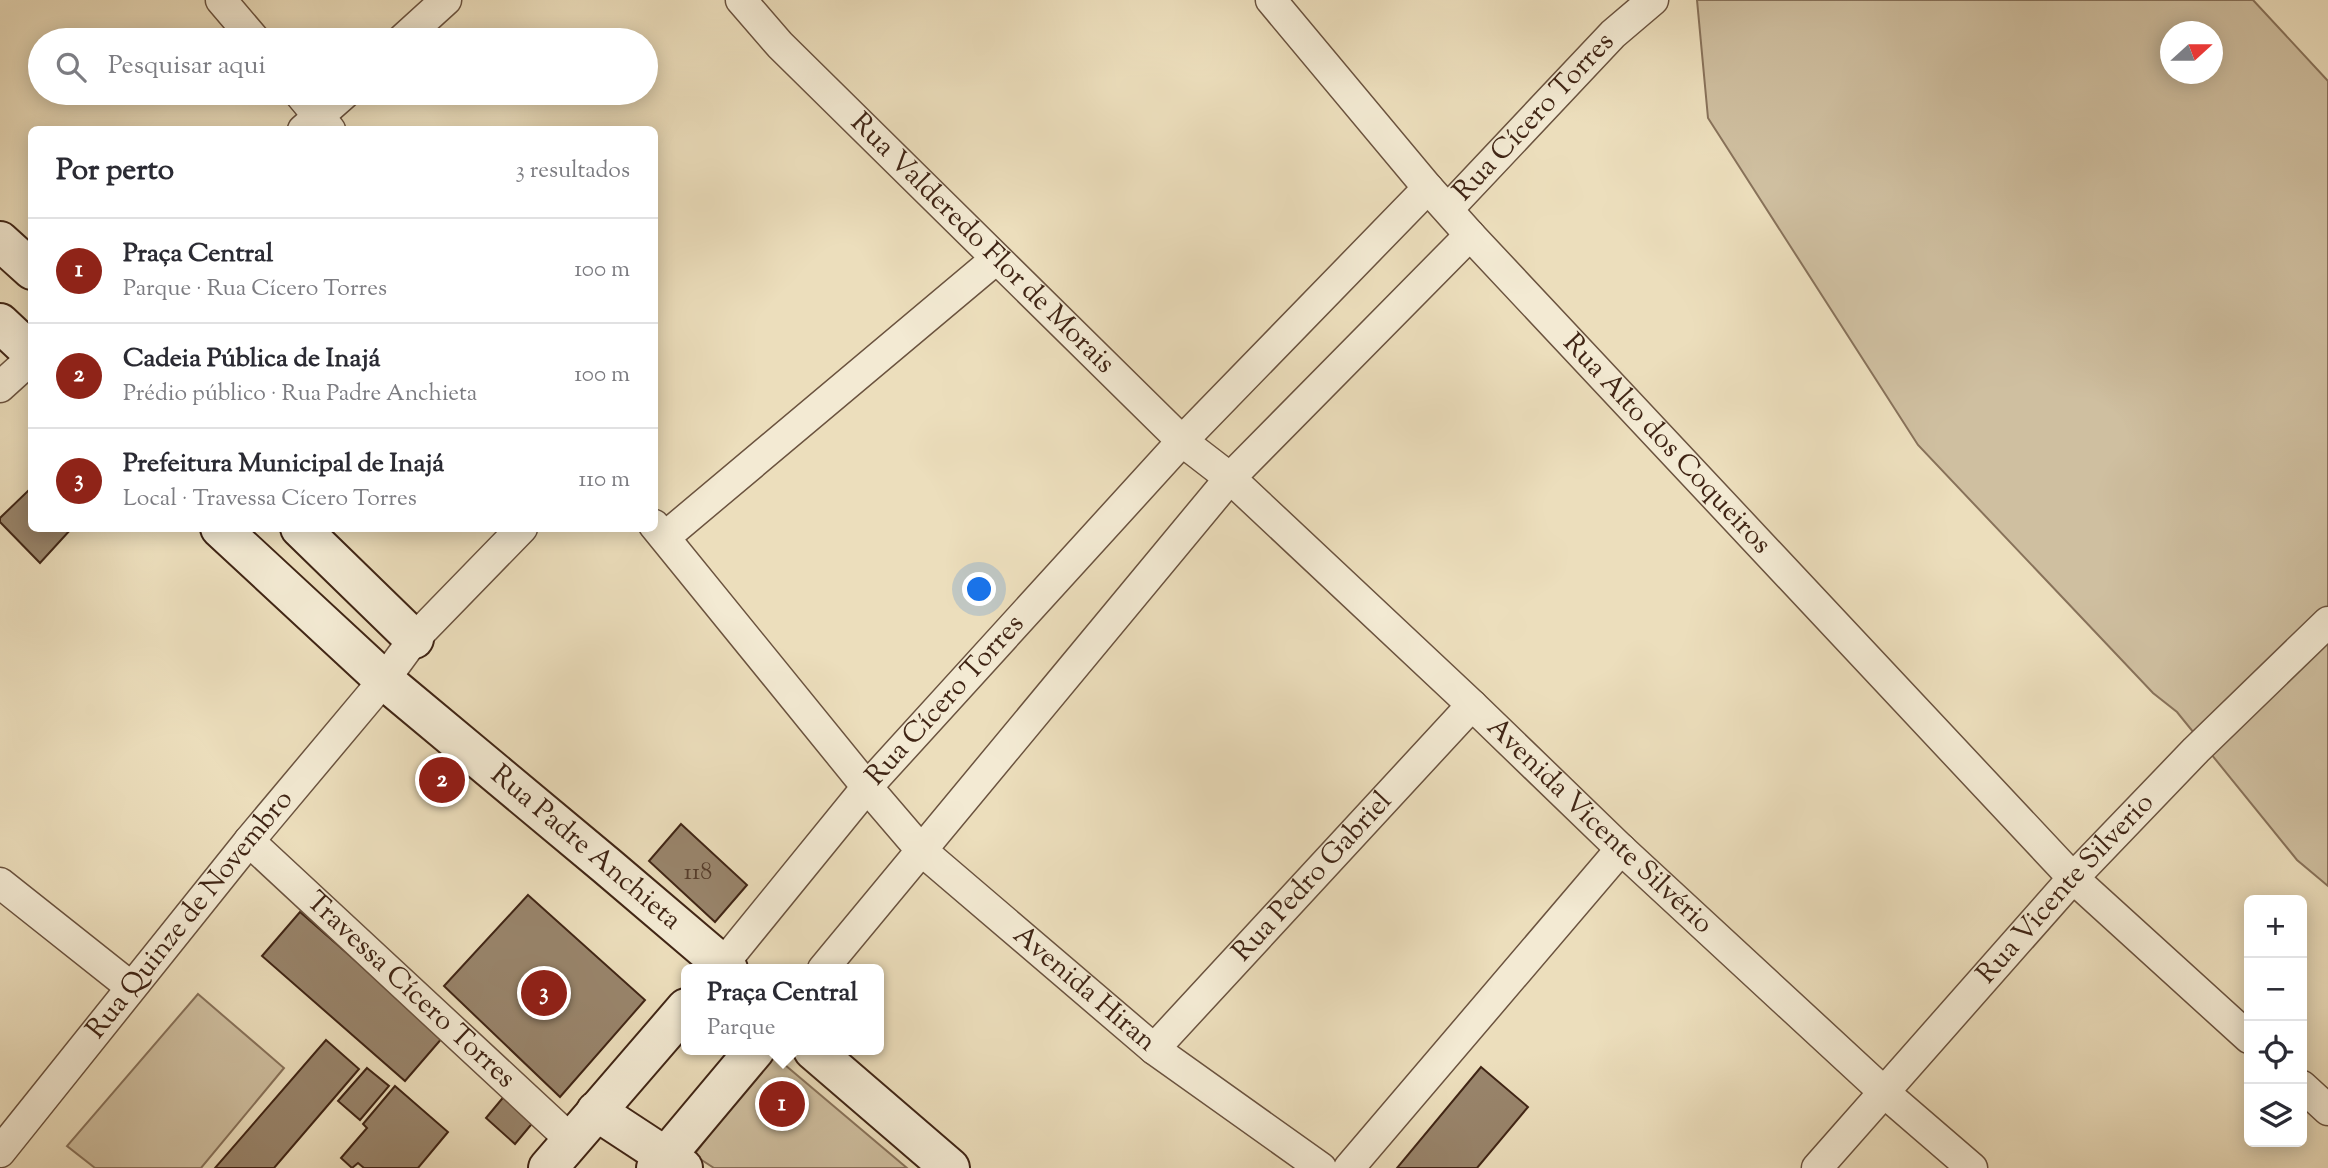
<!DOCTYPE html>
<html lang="pt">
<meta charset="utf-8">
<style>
:root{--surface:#fff;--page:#f2f2f3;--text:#2b2b33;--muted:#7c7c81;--line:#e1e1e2;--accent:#8f2418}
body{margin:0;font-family:"Sorts Mill Goudy",serif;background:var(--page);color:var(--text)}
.controls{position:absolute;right:21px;bottom:21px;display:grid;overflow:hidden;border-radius:10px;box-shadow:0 4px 18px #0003}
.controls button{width:63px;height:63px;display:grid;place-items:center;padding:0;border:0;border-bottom:2px solid var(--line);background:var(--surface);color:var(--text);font:35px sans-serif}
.compass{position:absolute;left:2160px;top:21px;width:63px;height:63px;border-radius:50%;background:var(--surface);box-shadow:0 4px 18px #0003;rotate:69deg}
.you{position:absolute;left:980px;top:590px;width:24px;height:24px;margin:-18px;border:5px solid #fff;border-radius:50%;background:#1a73e8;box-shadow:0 0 0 10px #1a73e833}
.badge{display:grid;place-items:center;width:46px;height:46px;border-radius:50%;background:var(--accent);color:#fff;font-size:23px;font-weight:700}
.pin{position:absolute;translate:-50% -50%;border:4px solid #fff;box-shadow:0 2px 7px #0006}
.popup{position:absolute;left:681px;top:964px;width:203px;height:91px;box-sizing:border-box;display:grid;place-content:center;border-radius:10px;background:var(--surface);filter:drop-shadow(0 2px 5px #0005);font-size:23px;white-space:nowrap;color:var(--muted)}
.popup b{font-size:26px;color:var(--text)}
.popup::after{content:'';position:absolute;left:50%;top:100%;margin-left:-14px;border:14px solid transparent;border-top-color:var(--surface)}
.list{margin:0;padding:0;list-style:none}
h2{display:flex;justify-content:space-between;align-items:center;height:91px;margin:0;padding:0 28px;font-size:30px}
h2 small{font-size:23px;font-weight:400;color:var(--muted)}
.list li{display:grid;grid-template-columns:46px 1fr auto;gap:21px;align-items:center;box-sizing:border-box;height:105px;padding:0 28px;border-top:2px solid var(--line)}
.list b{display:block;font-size:26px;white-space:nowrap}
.list p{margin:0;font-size:23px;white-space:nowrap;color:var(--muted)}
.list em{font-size:23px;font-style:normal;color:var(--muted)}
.icon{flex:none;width:38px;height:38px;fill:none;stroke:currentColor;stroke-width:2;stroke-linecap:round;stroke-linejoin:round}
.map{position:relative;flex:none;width:2328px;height:1168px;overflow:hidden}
.search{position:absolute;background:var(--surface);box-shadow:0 4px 18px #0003;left:28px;top:28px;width:630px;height:77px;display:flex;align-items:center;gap:18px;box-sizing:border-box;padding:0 24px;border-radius:38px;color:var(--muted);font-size:26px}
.panel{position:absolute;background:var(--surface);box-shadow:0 4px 18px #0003;left:28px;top:126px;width:630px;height:406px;border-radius:10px}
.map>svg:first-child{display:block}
.green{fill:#cfbfa0;stroke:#88725a;stroke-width:2;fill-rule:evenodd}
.building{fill:#99856c;stroke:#402515;stroke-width:2}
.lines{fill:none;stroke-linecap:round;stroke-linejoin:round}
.street-casing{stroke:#6b533f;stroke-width:33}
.secondary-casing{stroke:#402515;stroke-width:42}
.street{stroke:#f3ead3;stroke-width:30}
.secondary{stroke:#f3ead3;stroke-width:38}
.labels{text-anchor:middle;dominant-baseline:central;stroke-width:5;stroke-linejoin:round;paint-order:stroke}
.number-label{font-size:24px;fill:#563d2b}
.street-label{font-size:28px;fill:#402515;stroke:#f3ead3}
</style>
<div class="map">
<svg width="2328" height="1168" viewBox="0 0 2328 1168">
<rect width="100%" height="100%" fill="#ecdebc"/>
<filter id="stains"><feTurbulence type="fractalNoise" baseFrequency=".00286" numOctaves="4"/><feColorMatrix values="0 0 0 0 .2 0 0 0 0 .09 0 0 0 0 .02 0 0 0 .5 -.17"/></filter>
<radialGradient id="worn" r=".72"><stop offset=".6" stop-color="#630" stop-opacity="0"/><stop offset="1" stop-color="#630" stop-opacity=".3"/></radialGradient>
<g class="green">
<path d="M1697,0H2253L2328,81V886L2297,860L2177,712L2153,693L1918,445L1708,118ZM2170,32H2212V74H2170Z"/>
<polygon points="198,994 284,1068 201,1168 95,1168 67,1146"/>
<polygon points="772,1054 907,1168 714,1168 694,1155"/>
</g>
<g class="building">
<polygon points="32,487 32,528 72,528 40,563 0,522 0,518"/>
<polygon points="681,824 747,885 715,922 649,861"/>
<polygon points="528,895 645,1000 560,1097 444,986"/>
<polygon points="300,912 443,1037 405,1081 262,956"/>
<polygon points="326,1040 359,1069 274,1168 215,1168"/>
<polygon points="1481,1067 1528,1107 1477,1168 1397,1168"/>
<polygon points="367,1068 389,1086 360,1120 338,1101"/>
<polygon points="395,1086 448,1132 418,1168 364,1168 358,1163 352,1168 341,1158 367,1128 363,1124"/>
<polygon points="506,1094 535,1120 515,1144 486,1118"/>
</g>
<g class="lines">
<defs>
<g id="street">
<polyline points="221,0 255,40"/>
<path id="s1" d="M741,0L780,45L1182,441L1230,478L1472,705L1621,849L1885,1093L1972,1168"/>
<path id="s2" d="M1271,0L1428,188L1470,235L2073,878L2249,1038"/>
<polyline points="402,40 446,0"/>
<polyline points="299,93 330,130"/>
<polyline points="303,130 345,93"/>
<path id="s3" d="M1448,209L1613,34L1653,0"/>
<polyline points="0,387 32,358"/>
<path id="s4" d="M654,525L867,787L921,850L1154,1049L1321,1168"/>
<polyline points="665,537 996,259"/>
<path id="s5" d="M249,841L571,1140"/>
<polyline points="0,883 131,987"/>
<path id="s6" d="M723,964L867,787L1182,441L1428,188"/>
<polyline points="823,969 1230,478 1470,235"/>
<path id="s7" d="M1154,1049L1472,705"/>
<polyline points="2302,1086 2328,1110"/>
<path id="s8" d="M0,1152L249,841L384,680L414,639L522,528"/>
<polyline points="1349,1168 1621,849"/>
<path id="s9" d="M1817,1168L2073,878L2196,750L2328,622"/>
</g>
<g id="secondary">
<polyline points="0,241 32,270"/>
<polyline points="0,323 32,353"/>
<path id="s10" d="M220,528L384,680L607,866L728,969"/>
<polyline points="300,528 414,639"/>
<polyline points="813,1050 950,1168"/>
<polyline points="596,1111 683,1168"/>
<polyline points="548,1168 686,1008"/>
<polyline points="656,1168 755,1050"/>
</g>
</defs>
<use href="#street" class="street-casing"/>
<use href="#secondary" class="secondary-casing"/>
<use href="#street" class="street"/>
<use href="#secondary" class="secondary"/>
</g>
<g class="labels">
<g class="number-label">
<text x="698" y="873">118</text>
</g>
<g class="street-label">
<text stroke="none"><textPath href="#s3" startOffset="126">Rua Cícero Torres</textPath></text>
<text stroke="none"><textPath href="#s1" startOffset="343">Rua Valderedo Flor de Morais</textPath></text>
<text stroke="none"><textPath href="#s2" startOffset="595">Rua Alto dos Coqueiros</textPath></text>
<text stroke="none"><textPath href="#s6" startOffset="345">Rua Cícero Torres</textPath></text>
<text stroke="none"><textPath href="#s1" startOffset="1192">Avenida Vicente Silvério</textPath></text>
<text stroke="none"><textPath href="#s10" startOffset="486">Rua Padre Anchieta</textPath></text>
<text stroke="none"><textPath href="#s7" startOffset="234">Rua Pedro Gabriel</textPath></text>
<text stroke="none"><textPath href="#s9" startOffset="374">Rua Vicente Silverio</textPath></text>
<text stroke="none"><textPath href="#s8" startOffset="304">Rua Quinze de Novembro</textPath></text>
<text stroke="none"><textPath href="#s4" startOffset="635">Avenida Hiran</textPath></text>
<text stroke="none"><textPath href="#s5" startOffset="220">Travessa Cícero Torres</textPath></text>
</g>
</g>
<rect width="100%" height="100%" filter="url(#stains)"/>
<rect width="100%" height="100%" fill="url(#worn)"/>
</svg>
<div class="controls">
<button>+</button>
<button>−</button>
<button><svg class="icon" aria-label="locate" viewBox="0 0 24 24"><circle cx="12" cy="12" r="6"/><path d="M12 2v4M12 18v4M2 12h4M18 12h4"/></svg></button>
<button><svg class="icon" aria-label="layers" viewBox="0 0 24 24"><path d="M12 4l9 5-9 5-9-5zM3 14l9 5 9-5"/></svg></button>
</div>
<svg class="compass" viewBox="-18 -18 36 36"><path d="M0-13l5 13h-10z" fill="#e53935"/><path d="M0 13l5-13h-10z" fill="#7c7c81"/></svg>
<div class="you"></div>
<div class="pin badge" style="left:782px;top:1104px">1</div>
<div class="popup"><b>Praça Central</b>Parque</div>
<div class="pin badge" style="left:442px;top:780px">2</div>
<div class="pin badge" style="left:544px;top:993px">3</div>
<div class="search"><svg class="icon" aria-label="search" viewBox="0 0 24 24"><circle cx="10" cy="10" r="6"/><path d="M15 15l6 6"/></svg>Pesquisar aqui</div>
<section class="panel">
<h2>Por perto<small>3 resultados</small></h2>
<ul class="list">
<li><span class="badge">1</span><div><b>Praça Central</b><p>Parque · Rua Cícero Torres</p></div><em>100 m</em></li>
<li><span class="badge">2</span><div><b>Cadeia Pública de Inajá</b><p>Prédio público · Rua Padre Anchieta</p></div><em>100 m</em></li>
<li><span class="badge">3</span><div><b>Prefeitura Municipal de Inajá</b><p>Local · Travessa Cícero Torres</p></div><em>110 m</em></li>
</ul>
</section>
</div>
